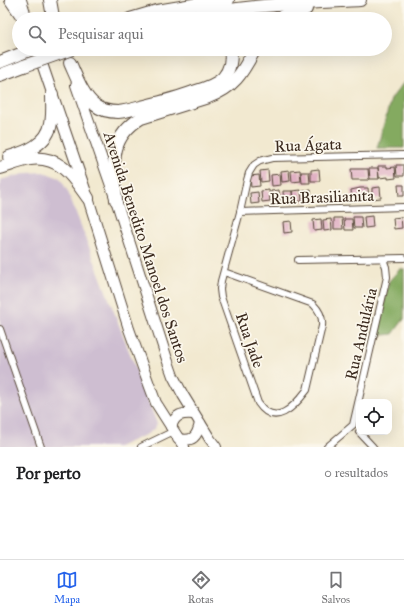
<!DOCTYPE html>
<html lang="pt">
<meta charset="utf-8">
<style>
:root{--surface:#fff;--page:#f6f6f6;--text:#202124;--muted:#757577;--line:#e0e0e0;--accent:#2563eb}
body{margin:0;font-family:"IM FELL Great Primer",serif;background:var(--page);color:var(--text)}
.controls{position:absolute;right:12px;bottom:12px;display:grid;overflow:hidden;border-radius:8px;box-shadow:0 4px 16px #0002}
.controls button{width:36px;height:36px;display:grid;place-items:center;padding:0;border:0;border-bottom:1px solid var(--line);background:var(--surface);color:var(--text);font:20px sans-serif}
.list{margin:0;padding:0;list-style:none}
h2{display:flex;justify-content:space-between;align-items:center;height:52px;margin:0;padding:0 16px;font-size:17px}
h2 small{font-size:13px;font-weight:400;color:var(--muted)}
.icon{flex:none;width:22px;height:22px;fill:none;stroke:currentColor;stroke-width:2;stroke-linecap:round;stroke-linejoin:round}
.map{position:relative;flex:none;width:404px;height:447px;overflow:hidden}
.search{position:absolute;background:var(--surface);box-shadow:0 4px 16px #0002;left:12px;right:12px;top:12px;height:44px;display:flex;align-items:center;gap:10px;box-sizing:border-box;padding:0 14px;border-radius:22px;color:var(--muted);font-size:15px}
.sheet{height:112px;background:var(--surface)}
nav{display:flex;justify-content:space-around;align-items:center;box-sizing:border-box;height:56px;border-top:1px solid var(--line);background:var(--surface);font-size:11px;color:var(--muted)}
nav a{display:grid;justify-items:center;gap:2px}
nav .on{color:var(--accent)}
.map>svg:first-child{display:block}
.industrial{fill:#cebed1}
.forest{fill:#84aa61;stroke:#606a40}
.building{fill:#e0b0c3}
.lines{fill:none;stroke-linecap:round;stroke-linejoin:round}
.street-casing{stroke:#564739;stroke-width:8}
.primary-casing{stroke:#564739;stroke-width:12}
.highway-casing{stroke:#564739;stroke-width:14}
.street{stroke:#fff;stroke-width:6}
.primary{stroke:#fff;stroke-width:10}
.highway{stroke:#fff;stroke-width:12}
.highway-bridge-casing{stroke:#564739;stroke-width:14;stroke-linecap:butt}
.highway-bridge{stroke:#fff;stroke-width:12}
.labels{text-anchor:middle;dominant-baseline:central;stroke-width:3.5;stroke-linejoin:round;paint-order:stroke}
.street-label{font-size:16px;fill:#3b2a1e;stroke:#fbf7ec}
</style>
<div class="map">
<svg width="404" height="447" viewBox="0 0 404 447">
<rect width="100%" height="100%" fill="#fbf7ec"/>
<filter id="ink" filterUnits="userSpaceOnUse"><feTurbulence type="fractalNoise" baseFrequency=".025" numOctaves="2"/><feDisplacementMap in="SourceGraphic" scale="8" xChannelSelector="R" yChannelSelector="G"/><feConvolveMatrix kernelMatrix="1 2 1 2 8 2 1 2 1" color-interpolation-filters="sRGB"/></filter>
<filter id="wash" filterUnits="userSpaceOnUse"><feTurbulence type="fractalNoise" baseFrequency=".012" numOctaves="4" result="noise"/><feDisplacementMap in="SourceGraphic" scale="16" xChannelSelector="R" yChannelSelector="G"/><feGaussianBlur stdDeviation="0.9" result="paint"/><feColorMatrix in="noise" values="0 0 0 0 0 0 0 0 0 0 0 0 0 0 0 0 0 1.4 0 .05"/><feComposite in="paint" operator="in"/></filter>
<g filter="url(#wash)">
<rect width="100%" height="100%" fill="#f2e9d0"/>
<polygon class="industrial" points="43,172 60,178 68,192 157,424 153,430 147,434 118,447 0,447 0,180 28,173"/>
<g class="forest">
<polygon points="404,82 404,148 377,148 391,99"/>
<polygon points="400,269 404,269 404,319 393,334 376,336 389,281"/>
</g>
<g id="blocks">
<g class="building">
<polygon points="396,165 404,165 404,176 397,176"/>
<polygon points="378,166 387,166 387,168 395,167 396,178 388,179 388,177 379,178"/>
<polygon points="369,168 378,168 379,179 370,179"/>
<polygon points="319,169 320,181 311,181 311,170"/>
<polygon points="351,169 368,169 369,180 352,180"/>
<polygon points="268,170 269,181 261,182 260,171"/>
<polygon points="289,170 290,181 282,182 281,171"/>
<polygon points="300,170 301,181 292,182 291,171"/>
<polygon points="301,172 309,172 310,183 302,183"/>
<polygon points="280,174 281,185 272,186 271,175"/>
<polygon points="259,175 260,186 251,187 250,176"/>
<polygon points="398,185 404,185 404,196 399,196"/>
<polygon points="380,187 381,198 372,199 372,188"/>
<polygon points="360,188 368,188 369,199 352,201 351,190"/>
<polygon points="269,190 270,201 262,202 261,191"/>
<polygon points="279,190 280,201 272,202 271,191"/>
<polygon points="301,190 302,201 293,202 292,191"/>
<polygon points="311,190 312,202 304,202 303,191"/>
<polygon points="283,191 292,191 293,202 284,203"/>
<polygon points="258,192 259,203 251,204 250,193"/>
<polygon points="372,216 373,227 365,228 364,217"/>
<polygon points="353,217 361,217 362,228 354,228"/>
<polygon points="401,217 402,228 394,229 393,218"/>
<polygon points="334,218 342,218 343,229 334,229"/>
<polygon points="321,219 322,230 314,231 313,220"/>
<polygon points="331,219 332,230 324,231 323,220"/>
<polygon points="344,219 352,219 353,230 345,230"/>
<polygon points="291,221 292,232 284,233 283,222"/>
</g>
</g>
</g>
<g filter="url(#ink)">
<use href="#blocks" fill-opacity="0" stroke="#564739" stroke-width="1"/>
<g class="lines">
<defs>
<g id="street">
<polyline points="240,212 404,207"/>
<polyline points="298,260 404,258"/>
<path d="M224,272L313,304C319,310 323,318 322,326L307,390C294,407 275,428 258,403L221,297L220,289L221,281L240,212L247,180L249,173L254,165L260,161L272,158L404,155"/>
<polyline points="0,329 41,447"/>
<polyline points="359,432 373,447"/>
<polyline points="141,447 174,431"/>
<polyline points="327,447 353,425 387,277 386,267 383,259"/>
</g>
<g id="primary">
<polyline points="21,0 27,19"/>
<polyline points="37,49 88,198 129,329 150,387 156,403 184,447"/>
<polyline points="76,85 116,200 167,359 173,376 183,395 210,439 216,447"/>
<path d="M171,427C175,414 182,413 194,414"/>
<path d="M178,439C193,442 197,437 200,423"/>
</g>
<g id="highway">
<polyline points="11,0 24,19"/>
<polyline points="50,0 53,17"/>
<polyline points="130,19 157,11 205,3 228,0"/>
<path d="M183,19C241,5 301,3 360,0"/>
<polyline points="277,19 293,11 306,9"/>
<polyline points="0,62 33,49"/>
<path d="M70,63C76,76 83,96 95,105C101,110 111,112 118,112C127,111 137,108 145,106C161,102 177,98 193,92C203,89 215,86 223,78C230,70 232,59 230,49"/>
<polyline points="0,75 24,66"/>
<path d="M9,157C26,152 48,144 51,123C53,114 52,104 52,94"/>
<path d="M0,168C10,165 20,161 30,159C60,155 73,177 88,198"/>
<path d="M116,200C114,165 107,139 141,118L208,97C235,87 242,73 255,49"/>
</g>
</defs>
<use href="#street" class="street-casing"/>
<use href="#primary" class="primary-casing"/>
<use href="#highway" class="highway-casing"/>
<use href="#street" class="street"/>
<use href="#primary" class="primary"/>
<use href="#highway" class="highway"/>
<defs>
<polyline id="highway-bridge" points="24,66 72,49"/>
</defs>
<use href="#highway-bridge" class="highway-bridge-casing"/>
<use href="#highway-bridge" class="highway-bridge"/>
</g>
</g>
<g class="labels">
<g class="street-label">
<text transform="translate(308 145) rotate(-2)">Rua Ágata</text>
<text transform="translate(322 197) rotate(-2)">Rua Brasilianita</text>
<text transform="translate(146 247) rotate(72)">Avenida Benedito Manoel dos Santos</text>
<text transform="translate(361 334) rotate(-77)">Rua Andulária</text>
<text transform="translate(250 340) rotate(71)">Rua Jade</text>
</g>
</g>
</svg>
<div class="controls">
<button><svg class="icon" aria-label="locate" viewBox="0 0 24 24"><circle cx="12" cy="12" r="6"/><path d="M12 2v4M12 18v4M2 12h4M18 12h4"/></svg></button>
</div>
<div class="search"><svg class="icon" aria-label="search" viewBox="0 0 24 24"><circle cx="10" cy="10" r="6"/><path d="M15 15l6 6"/></svg>Pesquisar aqui</div>
</div>
<section class="sheet">
<h2>Por perto<small>0 resultados</small></h2>
<ul class="list">
</ul>
</section>
<nav>
<a class="on"><svg class="icon" aria-label="map" viewBox="0 0 24 24"><path d="M3 6l6-2 6 2 6-2v14l-6 2-6-2-6 2zM9 4v14M15 6v14"/></svg>Mapa</a>
<a><svg class="icon" aria-label="directions" viewBox="0 0 24 24"><path d="M12 3l9 9-9 9-9-9zM9 14v-3h6M13 9l2 2-2 2"/></svg>Rotas</a>
<a><svg class="icon" aria-label="saved" viewBox="0 0 24 24"><path d="M7 4h10v16l-5-4-5 4z"/></svg>Salvos</a>
</nav>
